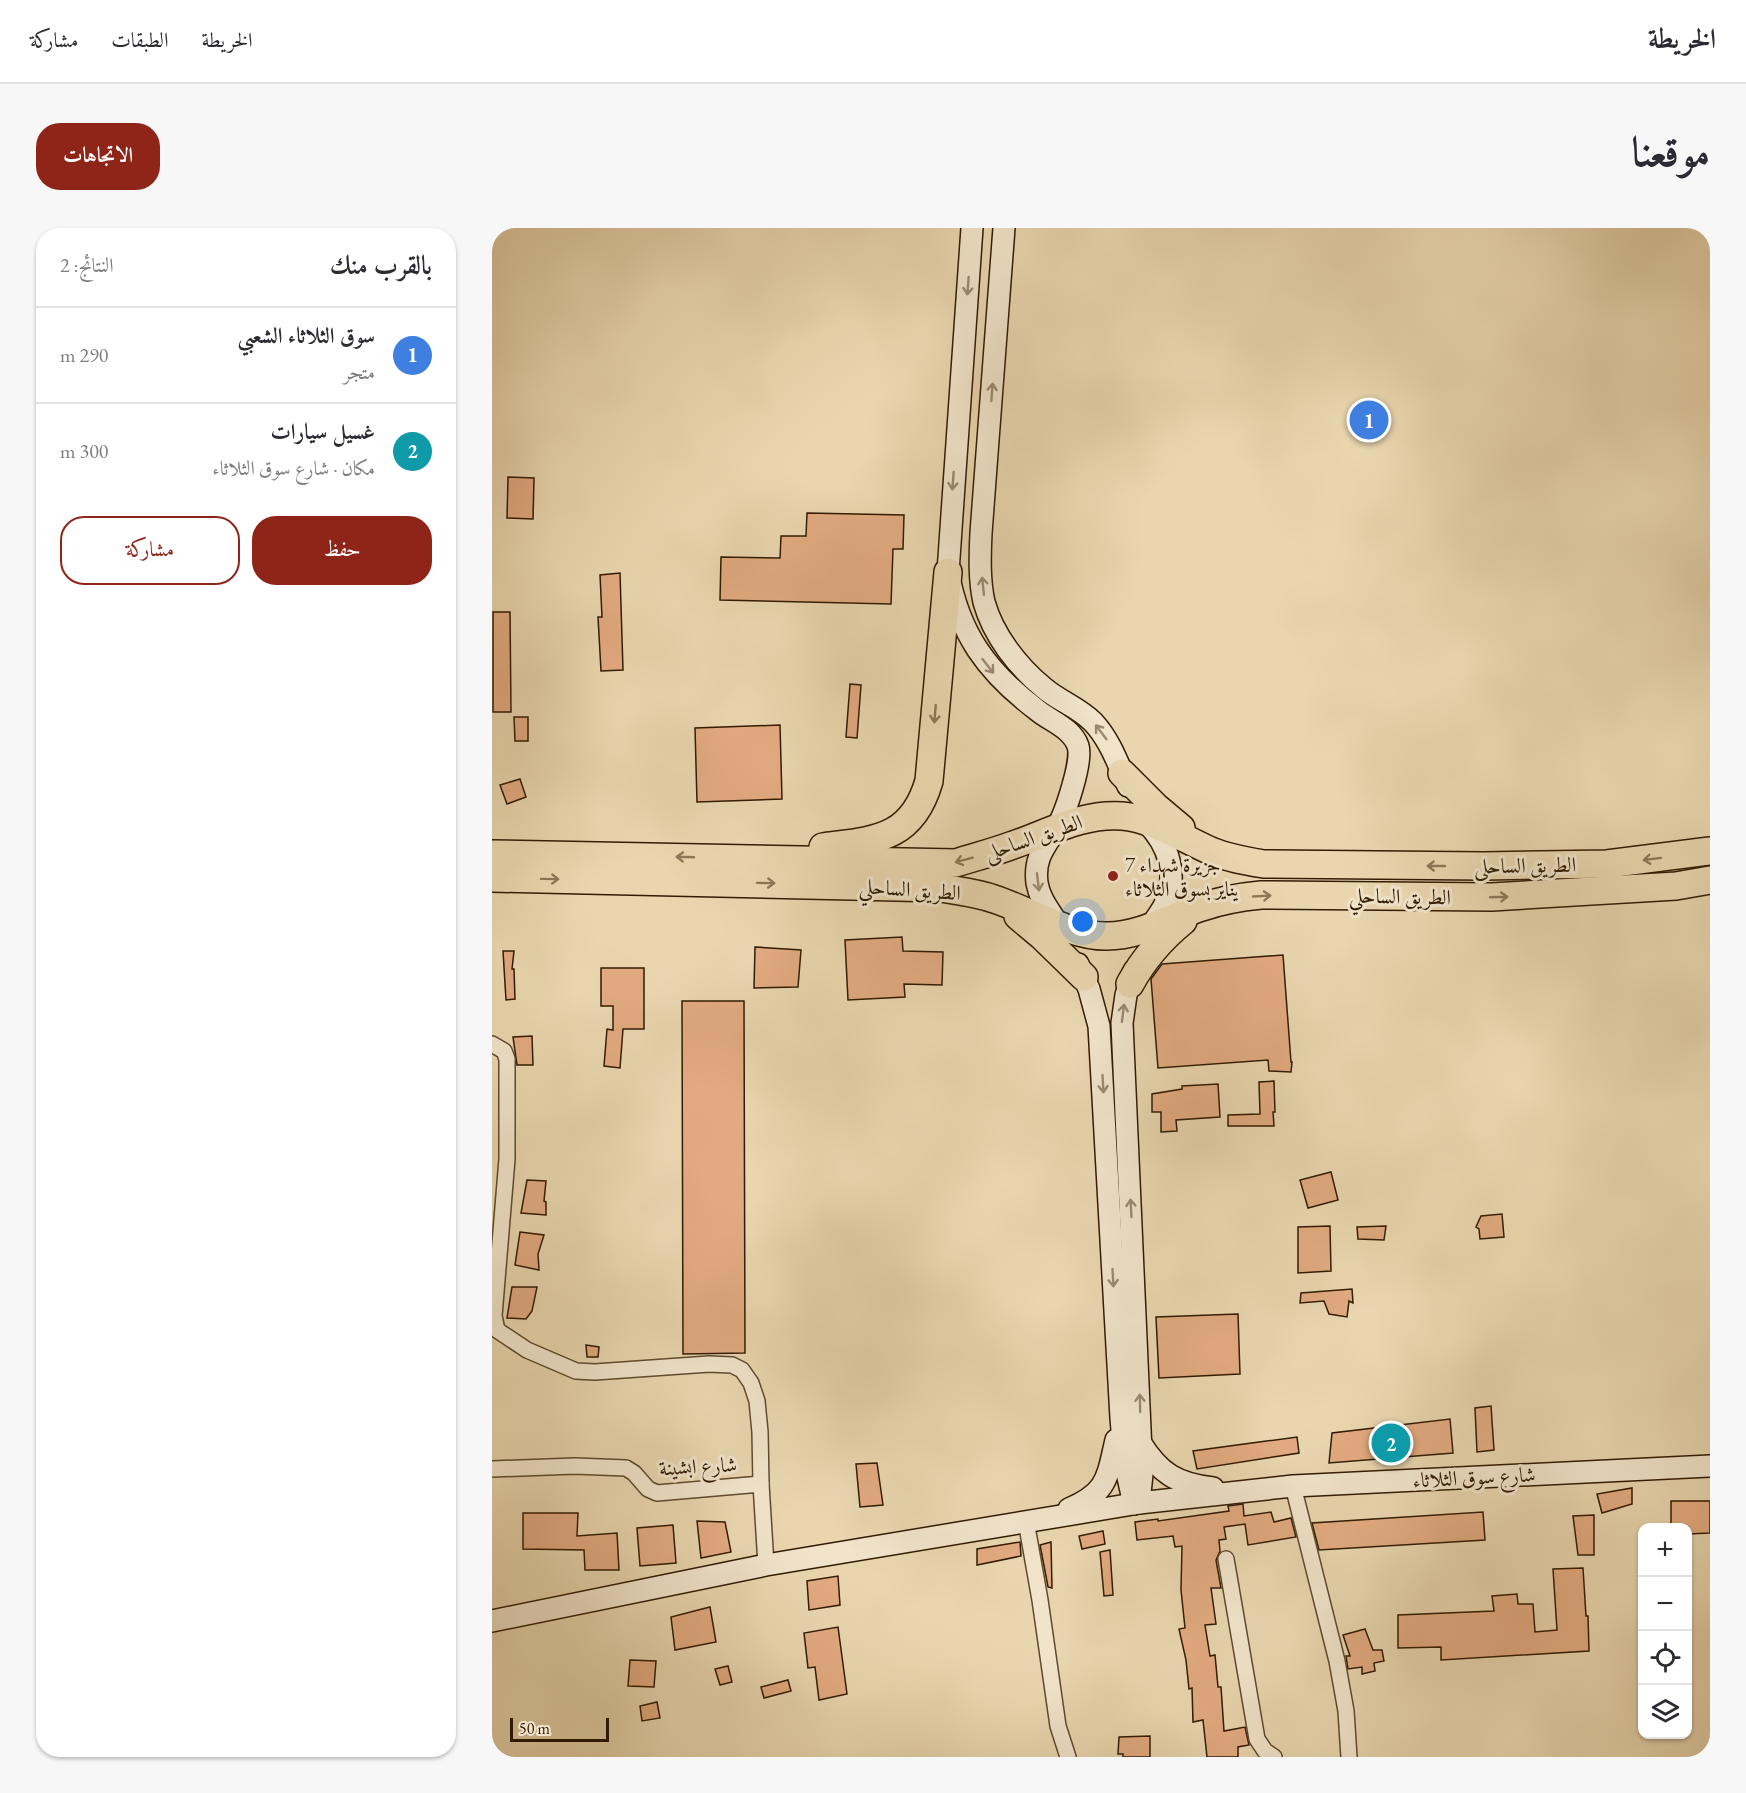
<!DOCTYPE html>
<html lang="ar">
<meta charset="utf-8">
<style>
:root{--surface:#fff;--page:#f7f7f7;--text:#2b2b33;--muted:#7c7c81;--line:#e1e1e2;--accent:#8f2418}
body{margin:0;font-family:"EB Garamond",Amiri,serif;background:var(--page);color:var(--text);direction:rtl}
.controls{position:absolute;right:18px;bottom:18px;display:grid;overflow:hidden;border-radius:12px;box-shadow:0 2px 4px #0004}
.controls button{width:54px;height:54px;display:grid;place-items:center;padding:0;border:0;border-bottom:2px solid var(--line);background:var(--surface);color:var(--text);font:30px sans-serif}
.scale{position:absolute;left:18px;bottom:15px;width:99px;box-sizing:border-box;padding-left:6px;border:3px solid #311b02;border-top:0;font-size:16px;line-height:21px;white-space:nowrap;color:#311b02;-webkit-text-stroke:4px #f1e4cb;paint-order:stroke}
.you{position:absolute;left:591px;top:694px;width:21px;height:21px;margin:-15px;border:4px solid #fff;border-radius:50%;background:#1a73e8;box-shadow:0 0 0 9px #1a73e833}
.badge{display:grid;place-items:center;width:39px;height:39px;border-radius:50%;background:var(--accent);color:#fff;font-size:20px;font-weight:700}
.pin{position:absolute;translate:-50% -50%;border:3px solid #fff;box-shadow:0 2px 6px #0006}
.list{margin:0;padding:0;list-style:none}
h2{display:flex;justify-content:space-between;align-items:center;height:78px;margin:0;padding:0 24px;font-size:26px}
h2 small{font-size:20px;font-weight:400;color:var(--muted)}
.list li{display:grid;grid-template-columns:39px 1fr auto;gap:18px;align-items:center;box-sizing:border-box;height:96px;padding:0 24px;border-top:2px solid var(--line)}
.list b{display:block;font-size:22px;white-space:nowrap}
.list p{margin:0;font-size:20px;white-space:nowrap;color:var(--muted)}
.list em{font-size:20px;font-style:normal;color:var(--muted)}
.actions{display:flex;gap:12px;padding:18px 24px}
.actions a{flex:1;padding:14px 0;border:2px solid var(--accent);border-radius:24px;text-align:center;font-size:21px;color:var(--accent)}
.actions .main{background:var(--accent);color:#fff}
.icon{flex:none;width:33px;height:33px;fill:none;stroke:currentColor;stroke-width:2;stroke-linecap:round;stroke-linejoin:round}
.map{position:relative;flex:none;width:1218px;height:1529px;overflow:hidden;direction:ltr;border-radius:24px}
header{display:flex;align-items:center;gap:36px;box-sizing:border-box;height:84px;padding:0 30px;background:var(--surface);border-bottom:2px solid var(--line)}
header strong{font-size:28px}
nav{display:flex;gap:33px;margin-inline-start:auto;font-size:21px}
.intro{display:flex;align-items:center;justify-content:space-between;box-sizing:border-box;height:144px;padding:0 36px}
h1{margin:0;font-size:42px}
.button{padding:15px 27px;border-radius:24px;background:var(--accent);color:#fff;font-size:21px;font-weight:700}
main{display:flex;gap:36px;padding:0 36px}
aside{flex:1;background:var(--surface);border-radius:24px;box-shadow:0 2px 4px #0004}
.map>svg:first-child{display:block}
.building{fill:#e2aa80;stroke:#311b02;stroke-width:1.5}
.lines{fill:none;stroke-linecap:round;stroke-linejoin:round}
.street-casing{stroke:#5f4a2d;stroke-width:18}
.secondary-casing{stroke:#311b02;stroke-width:24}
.highway-casing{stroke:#311b02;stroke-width:30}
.street{stroke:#f1e4cb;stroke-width:15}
.secondary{stroke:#f1e4cb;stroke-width:21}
.highway{stroke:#e9d6af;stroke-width:27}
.oneway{stroke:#9b8a71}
.oneway2{stroke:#8d7858}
.poi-dot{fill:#8f2418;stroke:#f1e4cb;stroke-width:2}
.labels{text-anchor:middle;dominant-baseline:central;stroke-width:6;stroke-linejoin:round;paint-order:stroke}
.street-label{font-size:21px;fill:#311b02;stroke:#f1e4cb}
.poi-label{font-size:21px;fill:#311b02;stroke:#f1e4cb;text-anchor:start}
</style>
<header>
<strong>الخريطة</strong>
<nav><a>الخريطة</a><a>الطبقات</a><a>مشاركة</a></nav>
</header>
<div class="intro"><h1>موقعنا</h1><a class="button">الاتجاهات</a></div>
<main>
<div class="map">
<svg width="1218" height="1529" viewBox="0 0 1218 1529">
<rect width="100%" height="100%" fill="#e9d6af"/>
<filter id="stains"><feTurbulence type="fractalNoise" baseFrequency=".00333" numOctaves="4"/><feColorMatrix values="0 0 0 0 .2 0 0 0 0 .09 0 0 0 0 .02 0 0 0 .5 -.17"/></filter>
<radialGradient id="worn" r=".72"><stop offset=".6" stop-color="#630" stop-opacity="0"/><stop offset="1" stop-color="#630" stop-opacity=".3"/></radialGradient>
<g class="building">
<polygon points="16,249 42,250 41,291 15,290"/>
<polygon points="315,285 412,287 411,321 401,321 399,376 228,372 229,329 288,330 289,308 314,308"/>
<polygon points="128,345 131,442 109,443 106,389 110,389 108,347"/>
<polygon points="1,384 18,384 19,484 1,484"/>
<polygon points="358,456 369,457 365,510 354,509"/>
<polygon points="22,489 36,489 36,513 23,513"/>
<polygon points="288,497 290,571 205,574 203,500"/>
<polygon points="28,551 34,569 15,576 8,557"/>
<polygon points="410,709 411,723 451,724 450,757 412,756 413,769 356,772 353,712"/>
<polygon points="263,719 309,722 306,759 262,760"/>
<polygon points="11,723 22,723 20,741 22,741 23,771 14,772"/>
<polygon points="791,727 799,834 800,834 799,844 777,843 776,832 666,840 659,751 670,736"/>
<polygon points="109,740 152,740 152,801 131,801 128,840 112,838 115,801 121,802 121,778 109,778"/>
<polygon points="190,773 252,773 253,1125 191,1126"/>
<polygon points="40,808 41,837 25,837 21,809"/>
<polygon points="782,853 783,884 781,884 782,898 736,898 736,887 768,886 767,854"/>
<polygon points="726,856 728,889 684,892 685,903 669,904 669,884 660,884 660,866 690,861 690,858"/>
<polygon points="839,944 846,972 816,980 808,952"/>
<polygon points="35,952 54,953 52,973 54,974 54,987 29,985"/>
<polygon points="1010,986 1012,1009 988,1011 987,1001 984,999 989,988"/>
<polygon points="838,998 839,1043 806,1045 806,999"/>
<polygon points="894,998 892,1012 866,1011 865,999"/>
<polygon points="28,1004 52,1007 46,1026 47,1042 23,1037"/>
<polygon points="20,1059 45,1059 40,1083 34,1091 15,1090"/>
<polygon points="860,1061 861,1075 857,1073 855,1089 837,1086 832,1073 808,1075 809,1065"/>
<polygon points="746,1086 748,1146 667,1150 664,1089"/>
<polygon points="94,1117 107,1119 106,1129 95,1129"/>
<polygon points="999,1178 1002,1222 985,1224 983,1180"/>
<polygon points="958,1191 961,1225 837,1235 840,1205"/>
<polygon points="805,1209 807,1225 705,1241 701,1223"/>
<polygon points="385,1235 391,1277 368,1279 364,1236"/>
<polygon points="1140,1260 1140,1276 1110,1285 1105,1266"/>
<polygon points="1179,1273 1218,1273 1218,1305 1196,1306 1196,1299 1179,1299"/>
<polygon points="751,1276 752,1288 779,1284 782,1294 799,1290 804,1309 756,1317 753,1296 732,1299 734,1311 727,1312 728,1323 724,1332 729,1360 719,1360 724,1396 713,1397 718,1428 723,1427 726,1459 729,1459 732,1503 753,1499 757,1517 746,1519 746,1529 715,1529 711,1492 701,1494 700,1460 697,1461 694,1432 687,1401 693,1400 689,1362 690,1318 683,1319 681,1308 645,1312 643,1294 666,1291 666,1293 737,1283 736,1278"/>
<polygon points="991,1284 993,1312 827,1322 820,1295"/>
<polygon points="31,1285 86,1285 85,1308 125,1305 127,1342 93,1342 92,1322 31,1321"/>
<polygon points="1102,1287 1102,1327 1086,1327 1081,1288"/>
<polygon points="205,1293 233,1294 239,1324 209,1330"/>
<polygon points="181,1297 184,1335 148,1338 145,1300"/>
<polygon points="611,1303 613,1316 590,1321 587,1308"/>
<polygon points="528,1314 529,1328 485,1337 485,1321"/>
<polygon points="559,1314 560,1360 556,1359 548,1317"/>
<polygon points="618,1322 621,1367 612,1368 608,1324"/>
<polygon points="1091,1340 1094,1388 1096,1388 1097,1423 949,1432 949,1419 906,1420 906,1387 1002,1383 1000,1368 1025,1366 1026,1376 1041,1376 1043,1404 1065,1402 1061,1341"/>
<polygon points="346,1348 348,1377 317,1382 315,1353"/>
<polygon points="218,1379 224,1414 183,1422 179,1389"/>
<polygon points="346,1399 355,1466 327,1472 323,1439 316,1440 312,1405"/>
<polygon points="873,1401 881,1422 890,1422 892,1433 882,1435 883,1443 870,1446 870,1439 856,1441 854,1428 858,1428 851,1407"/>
<polygon points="138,1432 164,1433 162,1459 136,1458"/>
<polygon points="236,1438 240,1454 228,1457 223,1441"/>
<polygon points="296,1452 299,1463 272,1470 269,1459"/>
<polygon points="165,1474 168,1490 150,1493 148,1478"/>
<polygon points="658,1508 658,1529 631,1529 631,1526 626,1526 627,1509"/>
</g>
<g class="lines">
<defs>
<g id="street">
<polyline points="0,816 12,823 15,831 15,931 2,1088 5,1102 35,1122 84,1143 103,1144 217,1136 240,1137 250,1142 259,1155 265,1173 268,1204 269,1256"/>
<polyline points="0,1241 83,1238 134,1240 142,1245 156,1261 165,1265 269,1256 274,1337"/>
<polyline points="801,1258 845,1433 854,1483 857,1529"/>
<polyline points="534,1293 548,1372 566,1498 576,1529"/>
<polyline points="734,1331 765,1511 773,1523 782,1529"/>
</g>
<g id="secondary">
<path d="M480,0L456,344C467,406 495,444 545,482C558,493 580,500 586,518C591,533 573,587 564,601C552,620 542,630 545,655C548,673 560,685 568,700"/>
<path d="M512,0L489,305C488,327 487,352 492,374C501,407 526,439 552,460C567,473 586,479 601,494C618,512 626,536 636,558"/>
<path d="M654,594C677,617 687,648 672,678C667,687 661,694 657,702"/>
<polyline points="586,736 597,761 607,798 629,1190 633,1236 642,1276"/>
<polyline points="642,743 634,767 630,795 650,1246 647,1275"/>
<path d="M648,1214C668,1246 685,1256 721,1260"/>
<path d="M577,1281C616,1264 615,1250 624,1212"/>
<polyline points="0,1393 274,1337 647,1275 801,1258 1218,1238"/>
</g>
<g id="highway">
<polyline points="630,545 664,579 689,600"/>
<path d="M331,619C383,612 420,612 437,553L456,344"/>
<path d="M0,626L464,635C483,629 502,624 521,617C557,605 590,585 630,588C659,590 692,611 719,623C736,630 754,633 772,636L992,638L1115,636L1218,623"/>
<path d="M0,650L449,660C467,663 485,665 502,671C536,682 580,709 615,708C649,708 679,689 710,679C730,672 748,669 769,667L1000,669L1184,658L1218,652"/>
<polyline points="526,688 551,709 592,749"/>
<path d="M638,756C652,730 669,711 691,693"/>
</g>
</defs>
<use href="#street" class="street-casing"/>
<use href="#secondary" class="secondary-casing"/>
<use href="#highway" class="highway-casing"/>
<use href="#street" class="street"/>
<use href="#secondary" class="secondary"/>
<use href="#highway" class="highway"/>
</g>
<defs><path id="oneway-shaft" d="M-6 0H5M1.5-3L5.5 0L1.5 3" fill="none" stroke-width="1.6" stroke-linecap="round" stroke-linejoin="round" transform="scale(1.5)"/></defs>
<g class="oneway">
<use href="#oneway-shaft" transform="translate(476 58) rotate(94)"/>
<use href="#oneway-shaft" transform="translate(500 164) rotate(-86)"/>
<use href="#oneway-shaft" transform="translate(461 253) rotate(94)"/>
<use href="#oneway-shaft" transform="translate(491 358) rotate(-96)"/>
<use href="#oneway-shaft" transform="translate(496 438) rotate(52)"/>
<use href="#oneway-shaft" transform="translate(609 504) rotate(-127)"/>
<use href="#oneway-shaft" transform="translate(546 654) rotate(83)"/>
<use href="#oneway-shaft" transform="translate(631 785) rotate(-83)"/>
<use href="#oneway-shaft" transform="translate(611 856) rotate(87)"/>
<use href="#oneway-shaft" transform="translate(639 980) rotate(-93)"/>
<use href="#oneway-shaft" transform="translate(621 1050) rotate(87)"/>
<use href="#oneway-shaft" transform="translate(648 1175) rotate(-91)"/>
</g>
<g class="oneway2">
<use href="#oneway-shaft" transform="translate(443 486) rotate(95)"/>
<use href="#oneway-shaft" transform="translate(193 629) rotate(-178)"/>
<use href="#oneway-shaft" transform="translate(1160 631) rotate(173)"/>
<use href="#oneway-shaft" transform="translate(472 632) rotate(165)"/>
<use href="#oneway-shaft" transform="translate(944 638) rotate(-180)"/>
<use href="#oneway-shaft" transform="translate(58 651) rotate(1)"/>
<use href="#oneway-shaft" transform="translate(274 655) rotate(1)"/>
<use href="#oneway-shaft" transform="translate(770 668) rotate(-3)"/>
<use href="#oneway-shaft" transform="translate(1007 669) rotate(-2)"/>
</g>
<circle class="poi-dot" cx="621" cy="648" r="6"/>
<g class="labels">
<g class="street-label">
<text transform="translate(541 609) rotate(-19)">الطريق الساحلى</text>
<text transform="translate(1033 637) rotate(-1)">الطريق الساحلى</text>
<text transform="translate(418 661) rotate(4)">الطريق الساحلي</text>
<text transform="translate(908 668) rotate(1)">الطريق الساحلي</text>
<text transform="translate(206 1238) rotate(-3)">شارع ابشينة</text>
<text transform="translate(982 1249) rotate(-3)">شارع سوق الثلاثاء</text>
</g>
<g class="poi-label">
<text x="633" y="636">جزيرة شهداء 7<tspan x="633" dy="24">يناير بسوق الثلاثاء</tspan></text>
</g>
</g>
<rect width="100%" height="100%" filter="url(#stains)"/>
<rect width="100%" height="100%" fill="url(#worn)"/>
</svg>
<div class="controls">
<button>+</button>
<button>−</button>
<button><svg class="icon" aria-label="locate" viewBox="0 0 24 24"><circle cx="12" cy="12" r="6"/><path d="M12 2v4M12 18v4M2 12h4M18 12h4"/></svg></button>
<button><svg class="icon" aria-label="layers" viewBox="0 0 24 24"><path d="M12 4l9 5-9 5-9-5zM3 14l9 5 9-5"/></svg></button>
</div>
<div class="scale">50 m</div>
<div class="you"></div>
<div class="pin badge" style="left:877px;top:192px;background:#3f7fe0">1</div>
<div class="pin badge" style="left:899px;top:1215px;background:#0f9aa8">2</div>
</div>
<aside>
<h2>بالقرب منك<small>النتائج: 2</small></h2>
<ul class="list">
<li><span class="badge" style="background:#3f7fe0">1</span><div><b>سوق الثلاثاء الشعبي</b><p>متجر</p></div><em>290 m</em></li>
<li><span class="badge" style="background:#0f9aa8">2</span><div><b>غسيل سيارات</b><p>مكان · شارع سوق الثلاثاء</p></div><em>300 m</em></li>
</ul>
<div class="actions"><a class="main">حفظ</a><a>مشاركة</a></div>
</aside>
</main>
